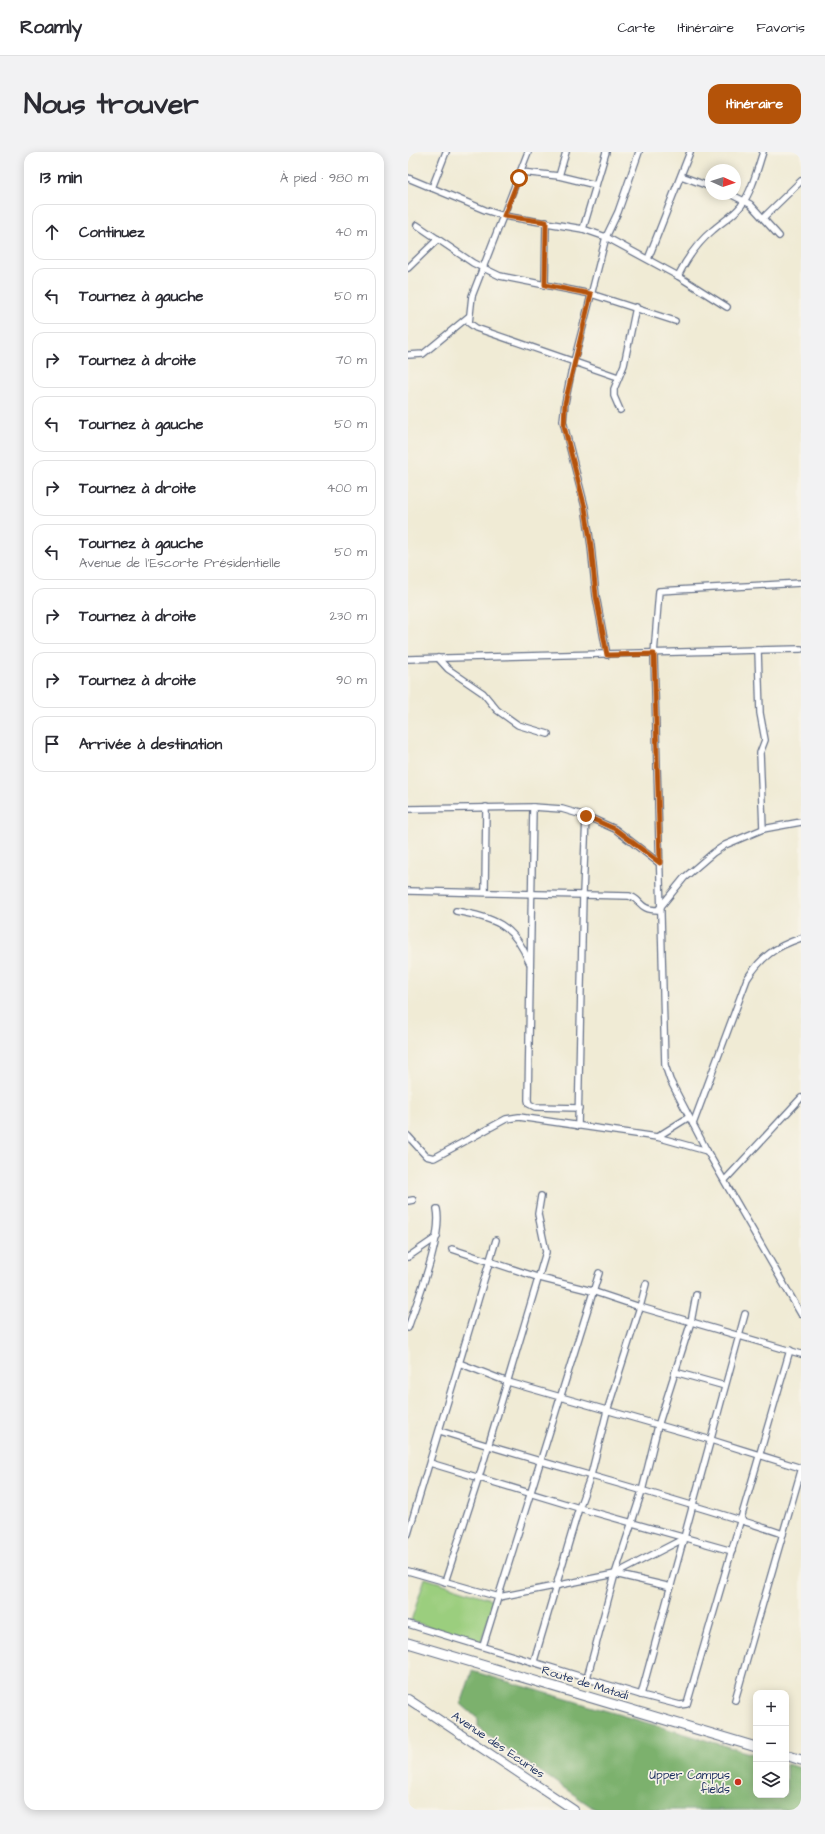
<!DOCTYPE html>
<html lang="fr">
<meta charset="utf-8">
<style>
:root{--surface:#fff;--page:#f2f2f3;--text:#2b2b33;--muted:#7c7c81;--line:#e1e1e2;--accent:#b45309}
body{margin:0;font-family:"Architects Daughter",sans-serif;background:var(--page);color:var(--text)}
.controls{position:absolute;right:12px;bottom:12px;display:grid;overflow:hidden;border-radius:8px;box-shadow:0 2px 10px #0003}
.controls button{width:36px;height:36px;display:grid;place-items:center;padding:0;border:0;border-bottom:1px solid var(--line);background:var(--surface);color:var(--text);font:20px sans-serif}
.compass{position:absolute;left:297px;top:12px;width:36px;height:36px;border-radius:50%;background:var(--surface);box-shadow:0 2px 10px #0003;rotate:93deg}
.stop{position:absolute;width:12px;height:12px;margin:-9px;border:3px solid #b45309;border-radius:50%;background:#fff}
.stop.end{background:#b45309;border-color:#fff;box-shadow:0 1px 4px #0008}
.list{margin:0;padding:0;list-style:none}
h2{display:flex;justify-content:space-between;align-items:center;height:52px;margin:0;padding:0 16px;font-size:17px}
h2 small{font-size:13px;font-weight:400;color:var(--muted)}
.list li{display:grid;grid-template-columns:26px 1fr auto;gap:12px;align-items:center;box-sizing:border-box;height:56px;margin:0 8px 8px;padding:0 8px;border:1px solid var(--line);border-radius:12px}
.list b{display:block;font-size:15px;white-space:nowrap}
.list p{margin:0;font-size:13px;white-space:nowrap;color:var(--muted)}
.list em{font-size:13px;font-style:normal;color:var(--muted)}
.icon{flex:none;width:22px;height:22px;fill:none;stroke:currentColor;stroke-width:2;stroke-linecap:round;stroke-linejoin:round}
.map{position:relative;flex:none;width:393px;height:1658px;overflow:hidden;border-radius:12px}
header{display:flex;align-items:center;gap:24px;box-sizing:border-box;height:56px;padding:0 20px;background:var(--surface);border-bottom:1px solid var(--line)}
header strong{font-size:19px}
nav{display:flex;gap:22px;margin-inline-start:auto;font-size:14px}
.intro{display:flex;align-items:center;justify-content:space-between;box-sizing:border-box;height:96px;padding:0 24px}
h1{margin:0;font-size:28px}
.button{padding:10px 18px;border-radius:12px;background:var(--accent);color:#fff;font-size:14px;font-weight:700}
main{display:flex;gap:24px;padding:0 24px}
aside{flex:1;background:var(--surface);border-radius:12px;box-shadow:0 2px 10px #0003}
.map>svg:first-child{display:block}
.green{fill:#9bce7e;stroke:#5b7e6e}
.forest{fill:#7cb16d;stroke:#4c7066}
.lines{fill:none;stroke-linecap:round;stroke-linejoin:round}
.street-casing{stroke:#667188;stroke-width:8}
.secondary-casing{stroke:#667188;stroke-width:10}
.primary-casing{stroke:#667188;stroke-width:11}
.street{stroke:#fff;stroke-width:5.5}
.secondary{stroke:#fff;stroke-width:8}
.primary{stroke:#fff;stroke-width:9}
.route{stroke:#b45309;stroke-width:5}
.poi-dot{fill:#c8321e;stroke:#f7f3e8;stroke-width:1.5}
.labels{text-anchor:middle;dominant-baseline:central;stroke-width:3.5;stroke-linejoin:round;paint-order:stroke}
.street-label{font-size:12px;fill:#1b2f5e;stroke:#f7f3e8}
.poi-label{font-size:12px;fill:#1b2f5e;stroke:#f7f3e8;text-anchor:end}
</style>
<header>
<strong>Roamly</strong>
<nav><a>Carte</a><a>Itinéraire</a><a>Favoris</a></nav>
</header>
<div class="intro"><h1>Nous trouver</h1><a class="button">Itinéraire</a></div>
<main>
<aside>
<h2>13 min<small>À pied · 980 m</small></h2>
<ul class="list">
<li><svg class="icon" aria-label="ahead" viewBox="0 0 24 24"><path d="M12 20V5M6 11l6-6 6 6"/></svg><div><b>Continuez</b></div><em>40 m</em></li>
<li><svg class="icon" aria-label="left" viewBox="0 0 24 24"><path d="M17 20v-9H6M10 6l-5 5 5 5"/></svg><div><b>Tournez à gauche</b></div><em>50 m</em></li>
<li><svg class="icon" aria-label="right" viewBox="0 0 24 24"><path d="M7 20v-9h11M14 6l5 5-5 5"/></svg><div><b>Tournez à droite</b></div><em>70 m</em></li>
<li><svg class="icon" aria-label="left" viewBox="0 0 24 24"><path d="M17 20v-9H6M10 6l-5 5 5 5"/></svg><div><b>Tournez à gauche</b></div><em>50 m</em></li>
<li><svg class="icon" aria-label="right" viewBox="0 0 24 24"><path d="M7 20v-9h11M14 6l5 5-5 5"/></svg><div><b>Tournez à droite</b></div><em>400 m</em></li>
<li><svg class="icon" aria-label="left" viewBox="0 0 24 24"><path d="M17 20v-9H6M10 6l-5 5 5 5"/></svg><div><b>Tournez à gauche</b><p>Avenue de l'Escorte Présidentielle</p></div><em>50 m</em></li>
<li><svg class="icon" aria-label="right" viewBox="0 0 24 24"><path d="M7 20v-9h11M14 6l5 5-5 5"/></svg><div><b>Tournez à droite</b></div><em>230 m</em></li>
<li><svg class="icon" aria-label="right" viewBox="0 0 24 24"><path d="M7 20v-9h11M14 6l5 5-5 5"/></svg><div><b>Tournez à droite</b></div><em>90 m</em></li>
<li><svg class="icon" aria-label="arrive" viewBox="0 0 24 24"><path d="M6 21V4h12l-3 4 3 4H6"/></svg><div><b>Arrivée à destination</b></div></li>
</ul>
</aside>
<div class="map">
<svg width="393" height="1658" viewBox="0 0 393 1658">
<rect width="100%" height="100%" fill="#f7f3e8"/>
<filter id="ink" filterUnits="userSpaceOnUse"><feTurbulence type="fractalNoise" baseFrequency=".025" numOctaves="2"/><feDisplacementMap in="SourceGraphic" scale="8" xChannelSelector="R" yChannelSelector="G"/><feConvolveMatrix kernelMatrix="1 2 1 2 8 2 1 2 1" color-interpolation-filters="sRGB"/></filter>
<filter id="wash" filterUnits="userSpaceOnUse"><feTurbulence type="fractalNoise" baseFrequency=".012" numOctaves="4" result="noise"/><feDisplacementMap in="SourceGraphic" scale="16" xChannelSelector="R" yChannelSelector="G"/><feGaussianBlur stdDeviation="0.9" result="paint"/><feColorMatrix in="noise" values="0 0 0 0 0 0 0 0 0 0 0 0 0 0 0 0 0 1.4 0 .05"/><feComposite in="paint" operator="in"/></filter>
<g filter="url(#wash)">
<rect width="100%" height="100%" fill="#f0ebd5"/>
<polygon class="green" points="17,1426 86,1448 73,1491 3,1469"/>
<polygon class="forest" points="64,1519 348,1603 348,1643 378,1643 378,1612 393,1616 393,1658 188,1658 75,1580 70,1574 70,1567 53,1552"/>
</g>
<g filter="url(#ink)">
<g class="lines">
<defs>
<g id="street">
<polyline points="120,0 64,144 61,171 68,176 210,225"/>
<polyline points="113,20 151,24 188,33"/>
<polyline points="151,24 158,0"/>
<polyline points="273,24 303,35"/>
<polyline points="0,26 77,58 96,64 175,77 198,85 270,124 319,155"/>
<polyline points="24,36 38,0"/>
<polyline points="322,42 342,52 371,84"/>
<polyline points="356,65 393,29"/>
<polyline points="9,73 65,111 92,124 183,142 267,169"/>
<polyline points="175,77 198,0"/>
<polyline points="240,107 282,0"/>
<polyline points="0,116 30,87"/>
<path d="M270,124C279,106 289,91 305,78C314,70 325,64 333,54C344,39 349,18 355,0"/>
<polyline points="137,133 138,70"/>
<polyline points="0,203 15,202 60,165"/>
<polyline points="212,258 206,244 206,237 216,213 228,155"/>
<polyline points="393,431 251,439 246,502 257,913 262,928 299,999 393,1162"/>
<polyline points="350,498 352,561 357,588 352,601 355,677"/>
<polyline points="199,503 188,444 183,394 177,355 155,269 157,251 163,221 198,85 210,60 231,0"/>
<polyline points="30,506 40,517 75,541 89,558 110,573 140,582"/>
<polyline points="0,507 393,497"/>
<polyline points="125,655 120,948 121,952 127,955 171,956"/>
<polyline points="0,657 125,655 154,657 178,664 207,677 251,711"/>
<path d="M0,739L221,744C234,747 230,758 250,758L276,726L305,701L317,693L355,677L393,670"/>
<polyline points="77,740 78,655"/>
<path d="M48,759C86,766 106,772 121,810"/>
<path d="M285,972L339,827C354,804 367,795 393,786"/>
<polyline points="170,974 175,742 178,664"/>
<polyline points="0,984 18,1004 26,1006 98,967 111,965 249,985 299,999"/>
<polyline points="249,985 281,965"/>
<polyline points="317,1028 393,946"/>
<polyline points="0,1049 5,1048"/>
<polyline points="44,1097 132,1126 184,1139 232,1155 393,1202"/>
<polyline points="0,1105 29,1085"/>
<path d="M0,1176C10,1146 35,1085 29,1057"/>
<polyline points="51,1211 100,1230 303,1288 393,1316"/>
<polyline points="267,1220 317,1234"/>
<path d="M32,1279C146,1315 262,1344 375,1382"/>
<polyline points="22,1311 171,1356 324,1399"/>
<polyline points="0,1382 88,1088"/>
<polyline points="0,1419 91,1445 207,1422 277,1386"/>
<polyline points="207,1422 263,1435"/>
<polyline points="37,1430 71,1325 138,1100 130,1062 133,1044"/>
<polyline points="0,1472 233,1543 272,1553 279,1552 382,1198"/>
<polyline points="75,1494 191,1121"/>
<polyline points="126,1509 171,1356 183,1323 199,1259 232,1155 238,1132"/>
<polyline points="179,1526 207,1422 234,1339 250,1274 283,1170 288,1143"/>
<polyline points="233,1543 337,1162"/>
<polyline points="327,1548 393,1319"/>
</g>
<polyline id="secondary" points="0,1547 166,1658"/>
<g id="primary">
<polyline points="0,1491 348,1595"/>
<polyline points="378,1603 393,1608"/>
</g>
</defs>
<use href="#street" class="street-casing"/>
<use href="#secondary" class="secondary-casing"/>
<use href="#primary" class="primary-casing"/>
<use href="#street" class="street"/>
<use href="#secondary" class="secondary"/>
<use href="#primary" class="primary"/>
</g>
</g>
<g class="lines" filter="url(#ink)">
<polyline class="route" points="111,26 96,64 138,70 137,133 183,142 157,251 156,274 177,356 183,394 188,444 199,503 246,502 252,711 207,677 178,664"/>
</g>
<circle class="poi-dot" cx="330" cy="1630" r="4"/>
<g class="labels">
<g class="street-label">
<text transform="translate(177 1531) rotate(17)">Route de Matadi</text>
<text transform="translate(90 1593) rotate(34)">Avenue des Ecuries</text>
</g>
<g class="poi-label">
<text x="322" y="1623">Upper Campus<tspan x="322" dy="14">fields</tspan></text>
</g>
</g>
</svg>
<div class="controls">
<button>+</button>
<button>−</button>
<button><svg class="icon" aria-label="layers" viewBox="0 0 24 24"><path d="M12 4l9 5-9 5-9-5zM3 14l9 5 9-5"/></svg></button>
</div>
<svg class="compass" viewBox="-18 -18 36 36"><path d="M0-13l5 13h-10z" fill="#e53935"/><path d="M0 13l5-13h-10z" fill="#7c7c81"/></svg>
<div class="stop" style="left:111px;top:26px"></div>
<div class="stop end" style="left:178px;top:664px"></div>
</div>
</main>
